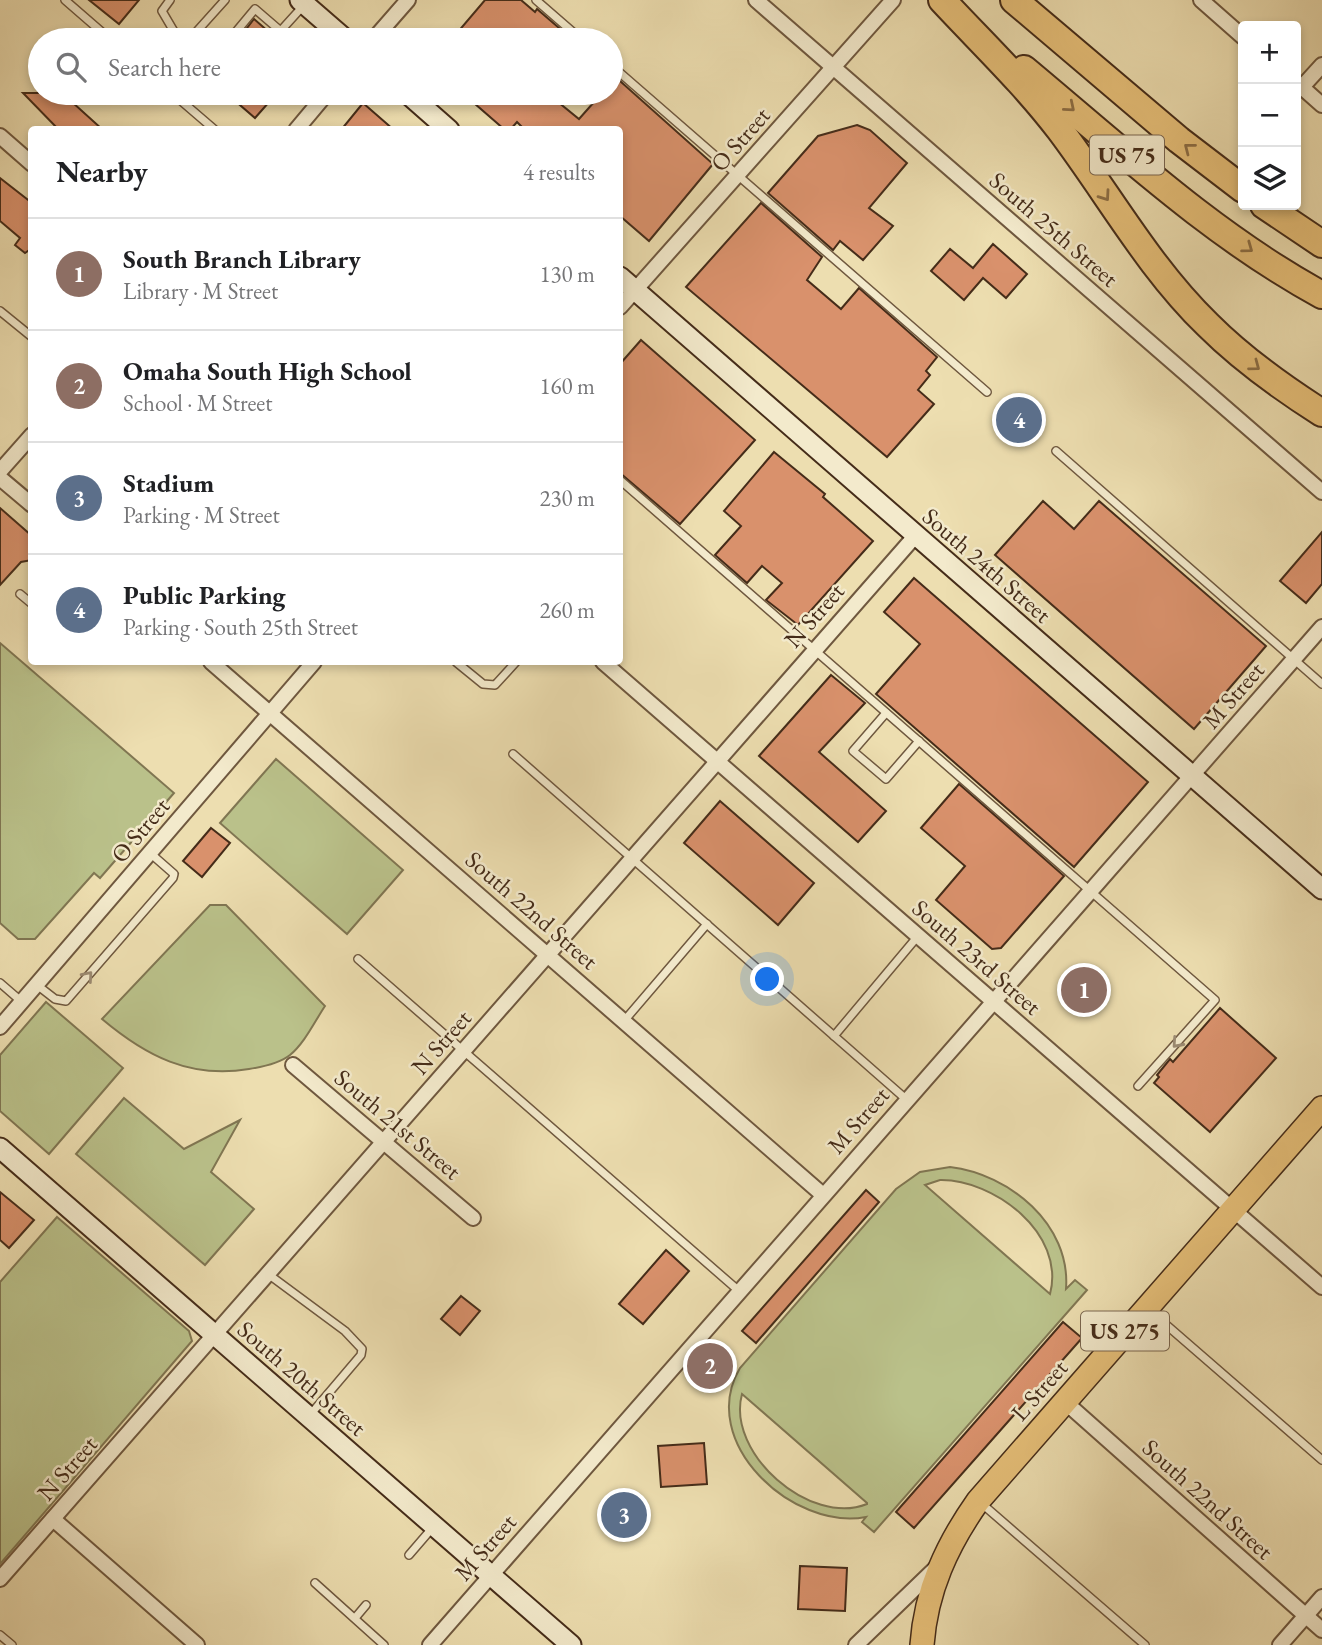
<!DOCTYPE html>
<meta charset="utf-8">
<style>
:root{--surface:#fff;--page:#f6f6f6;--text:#202124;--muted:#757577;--line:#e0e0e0;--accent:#8f2418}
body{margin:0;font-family:"EB Garamond",serif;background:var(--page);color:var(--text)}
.controls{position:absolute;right:21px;top:21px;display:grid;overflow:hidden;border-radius:7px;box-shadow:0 4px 10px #0003}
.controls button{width:63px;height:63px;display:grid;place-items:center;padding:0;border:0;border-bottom:2px solid var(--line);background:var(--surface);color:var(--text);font:35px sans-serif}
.you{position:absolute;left:768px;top:980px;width:24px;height:24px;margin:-18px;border:5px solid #fff;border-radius:50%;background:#1a73e8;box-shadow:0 0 0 10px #1a73e833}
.badge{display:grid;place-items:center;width:46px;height:46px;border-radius:50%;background:var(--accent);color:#fff;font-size:23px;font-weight:700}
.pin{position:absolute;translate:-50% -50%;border:4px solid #fff;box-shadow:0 2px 7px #0006}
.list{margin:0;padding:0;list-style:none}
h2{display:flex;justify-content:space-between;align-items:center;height:91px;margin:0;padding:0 28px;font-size:30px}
h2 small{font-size:23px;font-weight:400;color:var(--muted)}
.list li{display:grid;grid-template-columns:46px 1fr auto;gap:21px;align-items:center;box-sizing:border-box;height:112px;padding:0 28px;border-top:2px solid var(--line)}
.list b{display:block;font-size:26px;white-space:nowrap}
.list p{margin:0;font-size:23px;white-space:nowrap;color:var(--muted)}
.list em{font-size:23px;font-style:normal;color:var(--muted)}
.icon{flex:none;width:38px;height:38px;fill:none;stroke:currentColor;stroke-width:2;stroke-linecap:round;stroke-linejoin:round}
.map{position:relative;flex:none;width:1322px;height:1645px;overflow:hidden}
.search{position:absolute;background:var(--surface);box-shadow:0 4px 10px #0003;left:28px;top:28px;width:595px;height:77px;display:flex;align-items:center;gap:18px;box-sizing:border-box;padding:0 24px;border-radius:38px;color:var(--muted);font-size:26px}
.panel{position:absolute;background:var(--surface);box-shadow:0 4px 10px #0003;left:28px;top:126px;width:595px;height:539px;border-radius:7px}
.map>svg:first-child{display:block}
.green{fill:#bac18a;stroke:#807652;stroke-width:2;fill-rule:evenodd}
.building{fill:#d9916c;stroke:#452c19;stroke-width:2}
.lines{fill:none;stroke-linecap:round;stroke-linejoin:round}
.lane-casing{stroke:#6f583f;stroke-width:10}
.street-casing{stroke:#6f583f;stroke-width:18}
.secondary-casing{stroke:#452c19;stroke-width:23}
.primary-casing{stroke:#452c19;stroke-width:26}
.highway-casing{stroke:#452c19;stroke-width:30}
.lane{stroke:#f3eacc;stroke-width:7}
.street{stroke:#f3eacc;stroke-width:14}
.secondary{stroke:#f3eacc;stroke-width:19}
.primary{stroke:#e6bf78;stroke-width:23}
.highway{stroke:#e6bf78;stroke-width:26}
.oneway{stroke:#8d6e44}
.oneway2{stroke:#9c8b72}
.labels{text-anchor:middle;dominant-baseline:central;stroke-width:5;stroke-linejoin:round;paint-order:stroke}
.shield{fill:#f3eacc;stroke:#79654f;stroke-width:2}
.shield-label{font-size:23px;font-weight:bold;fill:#452c19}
.street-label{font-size:24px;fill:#452c19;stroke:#f3eacc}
</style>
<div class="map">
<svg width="1322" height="1645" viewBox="0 0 1322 1645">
<rect width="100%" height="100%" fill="#eddeb0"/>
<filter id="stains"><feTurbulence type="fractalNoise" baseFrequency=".00286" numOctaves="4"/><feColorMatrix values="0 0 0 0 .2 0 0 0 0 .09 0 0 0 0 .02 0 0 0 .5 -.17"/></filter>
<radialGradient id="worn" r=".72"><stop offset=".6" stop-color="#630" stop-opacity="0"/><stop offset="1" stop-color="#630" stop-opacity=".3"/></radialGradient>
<g class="green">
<polygon points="0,643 174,793 100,878 94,873 35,939 18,939 0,923"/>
<polygon points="276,759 403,870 347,934 220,823"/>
<path d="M210,905H226L325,1006C315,1021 304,1044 290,1055C280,1063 262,1067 249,1069C190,1079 146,1056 102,1019Z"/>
<polygon points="46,1002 123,1068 49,1154 0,1111 0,1055"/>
<polygon points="124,1098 184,1149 240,1120 211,1172 254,1209 205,1265 76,1154"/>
<path d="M950,1167C1009,1174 1071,1224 1066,1289L1075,1280L1087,1290L874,1532L862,1522L866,1517C793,1531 696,1442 740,1368L896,1189L920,1172ZM940,1180C993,1179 1066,1233 1050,1294L925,1185ZM742,1394L867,1503V1504C810,1527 726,1453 742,1394Z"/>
<polygon points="57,1217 189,1331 192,1341 0,1564 0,1282"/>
</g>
<g class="building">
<polygon points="89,0 139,0 119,24"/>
<polygon points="485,0 521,0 535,12 537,9 573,40 451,40"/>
<polygon points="254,19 270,33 270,40 250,40 244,32"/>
<polygon points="611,73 713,164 649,241 620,216 620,130 525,130 517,122 510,130 505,130 474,103 476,100 468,93 547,93 579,119 602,93 611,93"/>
<polygon points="23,93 68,93 75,99 72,102 103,130 59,130"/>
<polygon points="226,93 277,93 255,118"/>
<polygon points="363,103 394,130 341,130"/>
<polygon points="857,125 870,130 907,163 869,208 893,226 863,260 840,241 833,250 768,193 818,136"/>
<polygon points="0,178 32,203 32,248 25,253 15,245 20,238 0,221"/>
<polygon points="761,203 822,257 807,280 841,309 859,288 937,357 926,371 930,375 918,390 934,404 887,457 686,287"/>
<polygon points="993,244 1027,274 1006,298 983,278 964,300 931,271 950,249 973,268"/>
<polygon points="641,340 755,440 680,524 620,473 620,364"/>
<polygon points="774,452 825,494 823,497 873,541 798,625 766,600 782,583 762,566 747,583 715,555 741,526 724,511"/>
<polygon points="1043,501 1074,529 1099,501 1266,646 1194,729 995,555"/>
<polygon points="0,508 32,536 32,560 21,562 0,585"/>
<polygon points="1322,532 1322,584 1306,603 1280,581"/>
<polygon points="914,578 1148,782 1074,867 876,694 920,644 884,612"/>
<polygon points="831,675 865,703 819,752 886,811 858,842 759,756"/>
<polygon points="959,784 1064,876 1001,948 992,949 936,900 965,866 921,828"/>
<polygon points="720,801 814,883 778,925 684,843"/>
<polygon points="211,828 230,843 202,877 183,861"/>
<polygon points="1220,1008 1276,1058 1210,1132 1154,1083 1159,1077 1157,1075 1170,1059 1173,1062"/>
<polygon points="866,1190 879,1202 756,1343 742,1331"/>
<polygon points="0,1192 34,1220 9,1248 0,1240"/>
<polygon points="666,1250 689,1271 643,1324 619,1304"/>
<polygon points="461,1296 480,1311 460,1335 441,1319"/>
<polygon points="1063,1322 1082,1338 914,1528 896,1512"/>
<polygon points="704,1443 707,1484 661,1487 658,1446"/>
<polygon points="800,1566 847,1568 845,1611 798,1609"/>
</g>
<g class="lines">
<defs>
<g id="lane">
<polyline points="65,0 111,40"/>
<polyline points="170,0 162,11 179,40"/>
<polyline points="536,0 582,40"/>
<polyline points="275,37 304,5"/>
<polyline points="189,40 225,0"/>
<polyline points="244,40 235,33 255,9 291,40"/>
<polyline points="611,65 987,392"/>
<polyline points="172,93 215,130"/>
<polyline points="304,93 317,105"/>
<polyline points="0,311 32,337"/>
<polyline points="1056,451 1322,684"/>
<polyline points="620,480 1215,1000 1138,1086"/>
<polyline points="20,594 32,604"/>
<polyline points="456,662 483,684 495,685 516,662"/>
<polyline points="886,713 853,751 886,779 919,741"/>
<polyline points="513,754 907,1100"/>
<polyline points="358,959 739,1291"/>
<polyline points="0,983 22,1002"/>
<polyline points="37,985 55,999 66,1001 173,878 174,874 150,853"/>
<polyline points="624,1021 707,924"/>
<polyline points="834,1036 918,936"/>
<polyline points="268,1274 345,1331 362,1349 361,1355 310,1415"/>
<polyline points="1148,1309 1322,1460"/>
<polyline points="981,1503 1145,1645"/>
<polyline points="409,1555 434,1526"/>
<polyline points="315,1583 384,1645"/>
<polyline points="355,1618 366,1605"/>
<polyline points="0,1635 12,1645"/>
</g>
<g id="street">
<polyline points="756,0 1322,492"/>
<polyline points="1201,0 1243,37"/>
<polyline points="373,40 408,0"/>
<polyline points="1296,82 1322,105"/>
<polyline points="1302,87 1322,65"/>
<polyline points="296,130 327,93"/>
<polyline points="0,136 32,164"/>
<polyline points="620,307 893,0"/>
<polyline points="0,471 32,435"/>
<polyline points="0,478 32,505"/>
<polyline points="211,662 823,1195"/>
<polyline points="603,662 1322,1287"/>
<polyline points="0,1027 314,662"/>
<polyline points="293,1065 473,1218"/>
<polyline points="1064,1401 1322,1630"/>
<polyline points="53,1519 197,1645"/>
<polyline points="0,1579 916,535"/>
<polyline points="430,1645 1322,627"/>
<polyline points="856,1645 938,1566"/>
<polyline points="1280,1645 1322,1597"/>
</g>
<g id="secondary">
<polyline points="300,0 346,40"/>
<polyline points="407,93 449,130"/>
<polyline points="620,277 1322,889"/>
<polyline points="0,1148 571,1645"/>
</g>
<path id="primary" d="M922,1645C926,1590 947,1545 978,1501L1322,1108"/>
<g id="highway">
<path d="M942,0C982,43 1025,84 1060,130C1109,195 1149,268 1208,325C1242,359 1281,387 1322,413"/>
<polyline points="1014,0 1179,140 1243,189"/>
<path d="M1024,69C1119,148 1213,236 1322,295"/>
<polyline points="1264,205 1322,244"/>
</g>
</defs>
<use href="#lane" class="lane-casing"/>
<use href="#street" class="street-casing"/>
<use href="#secondary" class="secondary-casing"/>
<use href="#primary" class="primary-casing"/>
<use href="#highway" class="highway-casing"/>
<use href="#lane" class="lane"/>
<use href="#street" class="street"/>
<use href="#secondary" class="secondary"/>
<use href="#primary" class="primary"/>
<use href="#highway" class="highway"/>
</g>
<defs><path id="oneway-chevron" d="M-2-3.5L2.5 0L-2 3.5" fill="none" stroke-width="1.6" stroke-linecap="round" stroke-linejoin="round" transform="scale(1.75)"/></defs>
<g class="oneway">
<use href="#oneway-chevron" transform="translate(1070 107) rotate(40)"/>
<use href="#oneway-chevron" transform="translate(1189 148) rotate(-142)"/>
<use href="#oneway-chevron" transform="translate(1105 196) rotate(55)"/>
<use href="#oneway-chevron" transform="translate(1248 248) rotate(36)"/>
<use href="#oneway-chevron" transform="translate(1255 366) rotate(37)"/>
</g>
<g class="oneway2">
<use href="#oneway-chevron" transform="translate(88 976) rotate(-49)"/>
<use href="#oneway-chevron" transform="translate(1177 1043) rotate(132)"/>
</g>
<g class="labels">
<g class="shield">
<rect x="1090" y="135.5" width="74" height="39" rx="5"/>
<rect x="1081" y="1311.5" width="88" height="39" rx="5"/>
</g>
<g class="shield-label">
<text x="1127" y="155">US 75</text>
<text x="1125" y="1331">US 275</text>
</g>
<g class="street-label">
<text transform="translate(740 139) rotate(-49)">O Street</text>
<text transform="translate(1054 229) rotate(41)">South 25th Street</text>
<text transform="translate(987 565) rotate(41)">South 24th Street</text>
<text transform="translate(814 615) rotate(-49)">N Street</text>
<text transform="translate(1233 695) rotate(-49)">M Street</text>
<text transform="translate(140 830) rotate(-50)">O Street</text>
<text transform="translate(532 910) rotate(41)">South 22nd Street</text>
<text transform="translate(977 957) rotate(41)">South 23rd Street</text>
<text transform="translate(441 1042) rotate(-49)">N Street</text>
<text transform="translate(858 1120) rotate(-49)">M Street</text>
<text transform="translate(398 1124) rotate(40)">South 21st Street</text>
<text transform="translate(302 1378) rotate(41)">South 20th Street</text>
<text transform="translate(1039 1390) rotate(-49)">L Street</text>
<text transform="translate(67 1468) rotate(-49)">N Street</text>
<text transform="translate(1208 1499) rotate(42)">South 22nd Street</text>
<text transform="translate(485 1547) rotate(-49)">M Street</text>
</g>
</g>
<rect width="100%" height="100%" filter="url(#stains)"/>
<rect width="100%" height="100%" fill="url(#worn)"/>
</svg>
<div class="controls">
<button>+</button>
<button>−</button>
<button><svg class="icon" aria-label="layers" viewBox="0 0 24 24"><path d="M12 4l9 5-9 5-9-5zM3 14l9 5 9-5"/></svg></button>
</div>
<div class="you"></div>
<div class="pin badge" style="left:1084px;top:990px;background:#8d6e63">1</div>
<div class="pin badge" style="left:710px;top:1366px;background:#8d6e63">2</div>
<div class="pin badge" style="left:624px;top:1515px;background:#5c6f8a">3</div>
<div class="pin badge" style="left:1019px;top:420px;background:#5c6f8a">4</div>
<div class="search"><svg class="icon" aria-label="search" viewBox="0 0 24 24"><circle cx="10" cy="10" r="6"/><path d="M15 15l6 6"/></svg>Search here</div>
<section class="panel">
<h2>Nearby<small>4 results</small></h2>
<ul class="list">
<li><span class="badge" style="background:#8d6e63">1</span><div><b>South Branch Library</b><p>Library · M Street</p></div><em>130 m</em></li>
<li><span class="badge" style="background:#8d6e63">2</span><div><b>Omaha South High School</b><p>School · M Street</p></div><em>160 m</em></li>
<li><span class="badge" style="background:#5c6f8a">3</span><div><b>Stadium</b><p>Parking · M Street</p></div><em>230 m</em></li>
<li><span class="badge" style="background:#5c6f8a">4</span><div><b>Public Parking</b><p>Parking · South 25th Street</p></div><em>260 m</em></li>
</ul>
</section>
</div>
